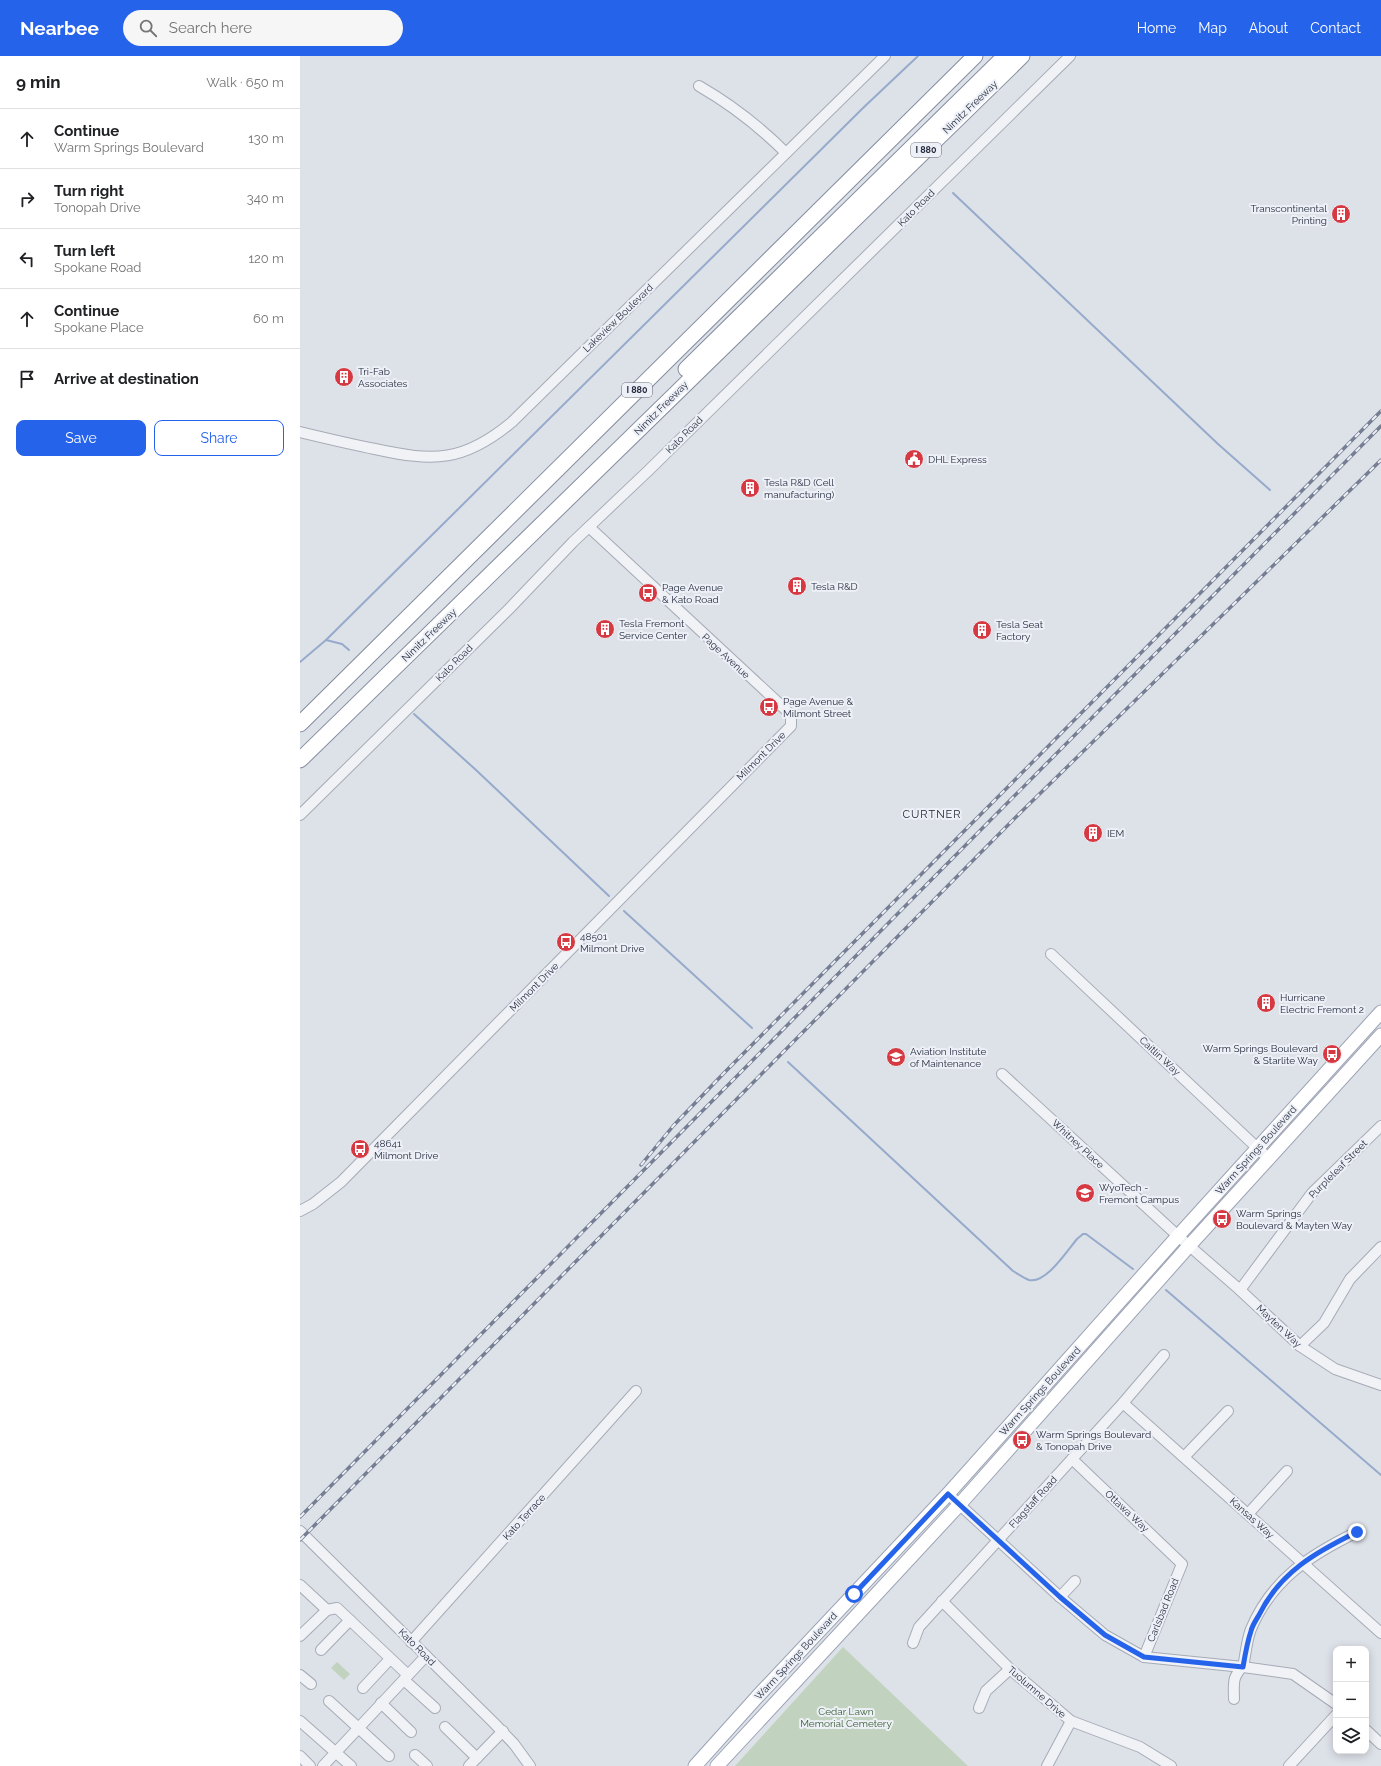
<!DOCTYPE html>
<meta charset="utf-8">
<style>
:root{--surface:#fff;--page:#f6f6f6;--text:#202124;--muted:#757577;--line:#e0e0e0;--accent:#2563eb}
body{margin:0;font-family:Raleway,sans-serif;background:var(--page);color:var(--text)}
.controls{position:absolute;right:12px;bottom:12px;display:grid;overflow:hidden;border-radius:8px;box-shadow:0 2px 10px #0003}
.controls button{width:36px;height:36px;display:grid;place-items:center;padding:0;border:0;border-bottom:1px solid var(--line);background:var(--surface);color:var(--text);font:20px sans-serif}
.stop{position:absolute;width:12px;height:12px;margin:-9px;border:3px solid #2563eb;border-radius:50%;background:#fff}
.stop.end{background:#2563eb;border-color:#fff;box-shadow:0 1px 4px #0008}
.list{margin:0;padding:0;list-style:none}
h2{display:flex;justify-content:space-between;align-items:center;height:52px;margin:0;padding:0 16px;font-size:17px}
h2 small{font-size:13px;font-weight:400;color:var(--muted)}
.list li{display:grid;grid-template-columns:26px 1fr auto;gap:12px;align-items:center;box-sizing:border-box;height:60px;padding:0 16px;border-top:1px solid var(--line)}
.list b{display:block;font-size:15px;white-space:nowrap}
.list p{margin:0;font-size:13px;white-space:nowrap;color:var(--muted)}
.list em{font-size:13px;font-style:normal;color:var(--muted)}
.actions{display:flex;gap:8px;padding:12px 16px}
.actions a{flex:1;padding:9px 0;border:1px solid var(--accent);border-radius:8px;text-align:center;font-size:14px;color:var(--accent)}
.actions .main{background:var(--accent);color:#fff}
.icon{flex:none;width:22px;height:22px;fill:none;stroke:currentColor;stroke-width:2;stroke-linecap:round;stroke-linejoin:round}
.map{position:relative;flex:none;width:1081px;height:1710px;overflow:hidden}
header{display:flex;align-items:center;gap:24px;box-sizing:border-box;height:56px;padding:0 20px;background:var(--accent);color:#fff}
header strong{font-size:19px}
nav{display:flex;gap:22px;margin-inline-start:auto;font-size:14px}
.search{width:280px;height:36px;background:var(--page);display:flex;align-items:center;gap:10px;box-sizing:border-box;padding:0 14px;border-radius:22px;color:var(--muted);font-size:15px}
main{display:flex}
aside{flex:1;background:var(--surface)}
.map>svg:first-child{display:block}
.green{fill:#c1d3be}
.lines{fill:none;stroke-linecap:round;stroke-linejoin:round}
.stream{stroke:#96aacb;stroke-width:2}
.minor-casing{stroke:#a6abb6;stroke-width:12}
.major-casing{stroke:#9ca3b5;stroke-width:15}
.highway-casing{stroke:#848ca0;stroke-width:17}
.minor{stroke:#f0f2f6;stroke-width:10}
.major{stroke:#fff;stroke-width:13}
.highway{stroke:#fff;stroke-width:15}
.rail-casing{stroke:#767e93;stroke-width:3.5}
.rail{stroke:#edf0f6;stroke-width:2;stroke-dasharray:6;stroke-linecap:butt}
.route{stroke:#2563eb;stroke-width:5}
.labels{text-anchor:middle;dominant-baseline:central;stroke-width:4;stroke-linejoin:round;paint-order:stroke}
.shield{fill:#edf0f6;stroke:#626877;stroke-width:1}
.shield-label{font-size:9px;font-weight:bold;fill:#262d40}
.street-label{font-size:10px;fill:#262d40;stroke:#edf0f6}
.poi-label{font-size:10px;fill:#262d40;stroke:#edf0f6;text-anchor:start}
.park-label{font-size:10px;fill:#365c32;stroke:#edf0f6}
.neighbourhood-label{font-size:11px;letter-spacing:1px;fill:#181e30;stroke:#edf0f6}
</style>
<header>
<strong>Nearbee</strong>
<div class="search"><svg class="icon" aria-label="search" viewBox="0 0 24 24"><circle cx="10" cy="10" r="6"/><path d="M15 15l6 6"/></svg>Search here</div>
<nav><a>Home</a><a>Map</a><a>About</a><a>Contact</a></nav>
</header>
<main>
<aside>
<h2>9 min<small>Walk · 650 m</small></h2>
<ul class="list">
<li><svg class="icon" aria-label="ahead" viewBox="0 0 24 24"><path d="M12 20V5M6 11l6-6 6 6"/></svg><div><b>Continue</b><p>Warm Springs Boulevard</p></div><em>130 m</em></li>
<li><svg class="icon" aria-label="right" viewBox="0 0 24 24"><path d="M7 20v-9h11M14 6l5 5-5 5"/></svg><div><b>Turn right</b><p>Tonopah Drive</p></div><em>340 m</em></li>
<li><svg class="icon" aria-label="left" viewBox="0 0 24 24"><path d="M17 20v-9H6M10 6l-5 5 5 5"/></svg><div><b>Turn left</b><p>Spokane Road</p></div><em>120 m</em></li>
<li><svg class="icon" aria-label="ahead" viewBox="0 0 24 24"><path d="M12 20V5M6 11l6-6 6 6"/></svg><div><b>Continue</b><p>Spokane Place</p></div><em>60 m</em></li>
<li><svg class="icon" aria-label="arrive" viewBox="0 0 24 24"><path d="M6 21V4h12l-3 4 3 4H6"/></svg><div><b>Arrive at destination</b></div></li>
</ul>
<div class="actions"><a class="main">Save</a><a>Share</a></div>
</aside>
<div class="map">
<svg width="1081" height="1710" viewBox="0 0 1081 1710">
<rect width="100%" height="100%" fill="#dde1e8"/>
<g class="green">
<polygon points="543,1591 668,1710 435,1710"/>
<polygon points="37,1606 50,1618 44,1624 31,1612"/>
</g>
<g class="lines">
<g class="stream">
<polyline points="653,137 918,388 970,434"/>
<polyline points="26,584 42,588 49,594"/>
<polyline points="0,606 26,584 563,52 618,0"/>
<polyline points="114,658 176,714 309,840"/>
<polyline points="324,855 452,972"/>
<path d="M488,1006L713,1215C718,1218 724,1222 729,1224C746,1228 767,1195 777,1183L783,1178H786L833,1213"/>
<polyline points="866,1234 1081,1419"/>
</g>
<defs>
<g id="minor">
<path d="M399,30C432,49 459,70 486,97"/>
<path d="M0,376C25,382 50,388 75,393C134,406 164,406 212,366L585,0"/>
<polyline points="0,759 209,553 273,486 349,414 770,0"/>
<polyline points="751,898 968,1102"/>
<polyline points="702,1018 878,1180 940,1234 1000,1290 1035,1313 1081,1329"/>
<polyline points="0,1155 13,1148 41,1126 491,670 491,660 485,653 289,471"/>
<polyline points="940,1234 1012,1137 1081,1070"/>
<polyline points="1000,1290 1024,1267 1050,1223 1081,1191"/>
<polyline points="823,1347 1081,1577"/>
<polyline points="884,1401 928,1355"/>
<polyline points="772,1403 882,1508 844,1601"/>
<polyline points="648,1438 760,1541 805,1579 844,1601 943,1611 993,1618 1036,1648"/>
<polyline points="948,1458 987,1415"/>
<polyline points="0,1475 194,1667 214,1688 230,1710"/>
<polyline points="0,1529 27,1554"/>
<polyline points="760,1541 775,1525"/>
<polyline points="642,1545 710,1613 771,1665 840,1691 871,1710"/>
<polyline points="0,1580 27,1554 37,1552 108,1619"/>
<polyline points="111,1586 336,1335"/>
<polyline points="613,1587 619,1571 823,1347 864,1299"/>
<polyline points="21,1594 50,1564"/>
<polyline points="0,1619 11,1628"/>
<polyline points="104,1624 135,1652"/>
<polyline points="63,1632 90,1603"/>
<path d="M934,1643C934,1637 933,1628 935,1622C937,1616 942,1612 944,1606C946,1595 947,1583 951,1573C972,1523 1010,1499 1057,1476"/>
<polyline points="29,1645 89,1700"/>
<polyline points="81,1647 111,1676"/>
<polyline points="679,1652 686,1635 710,1613"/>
<polyline points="0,1665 51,1710"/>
<polyline points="145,1671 177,1702"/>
<polyline points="1066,1674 1081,1688"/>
<polyline points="115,1699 127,1710"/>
<polyline points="0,1700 10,1710"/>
<polyline points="23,1710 126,1600"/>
<polyline points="169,1710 203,1675"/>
<polyline points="747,1710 771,1665"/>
<polyline points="989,1710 1036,1659"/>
</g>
<g id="major">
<polyline points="395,1710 457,1641 648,1438 878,1180 1081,956"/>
<polyline points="417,1710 660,1448 889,1190 1081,979"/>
</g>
<g id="highway">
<polyline points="386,313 705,0"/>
<polyline points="0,668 675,0"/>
<polyline points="0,704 722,0"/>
</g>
</defs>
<use href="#minor" class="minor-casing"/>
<use href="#major" class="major-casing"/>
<use href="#highway" class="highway-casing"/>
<use href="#minor" class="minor"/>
<use href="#major" class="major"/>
<use href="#highway" class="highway"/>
<defs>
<g id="rail">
<polyline points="341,1109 374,1069 424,1017 1081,355"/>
<polyline points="0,1461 1081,370"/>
<polyline points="0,1484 715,762 1081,404"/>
</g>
</defs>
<use href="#rail" class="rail-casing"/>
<use href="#rail" class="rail"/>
</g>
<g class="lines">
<path class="route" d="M554,1538L648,1438L760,1541L805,1579L844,1601L943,1611C945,1599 947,1587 951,1575C952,1570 956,1564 959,1559C980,1516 1016,1496 1057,1476"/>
</g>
<defs>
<symbol id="building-disc" viewBox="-11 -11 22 22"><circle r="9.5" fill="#d63941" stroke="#edf0f6"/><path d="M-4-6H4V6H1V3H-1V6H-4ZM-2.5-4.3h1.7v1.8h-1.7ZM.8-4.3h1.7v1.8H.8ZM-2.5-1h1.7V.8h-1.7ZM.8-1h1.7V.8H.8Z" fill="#fff"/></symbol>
<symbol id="civic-disc" viewBox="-11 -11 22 22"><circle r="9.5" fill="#d63941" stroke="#edf0f6"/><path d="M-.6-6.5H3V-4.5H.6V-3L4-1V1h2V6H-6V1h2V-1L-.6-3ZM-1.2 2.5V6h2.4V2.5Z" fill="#fff"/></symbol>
<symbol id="bus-disc" viewBox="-11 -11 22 22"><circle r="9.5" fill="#d63941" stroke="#edf0f6"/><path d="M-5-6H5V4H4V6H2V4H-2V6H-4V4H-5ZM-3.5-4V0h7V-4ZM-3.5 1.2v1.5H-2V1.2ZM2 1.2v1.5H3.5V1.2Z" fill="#fff"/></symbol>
<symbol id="university-disc" viewBox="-11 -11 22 22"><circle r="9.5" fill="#d63941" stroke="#edf0f6"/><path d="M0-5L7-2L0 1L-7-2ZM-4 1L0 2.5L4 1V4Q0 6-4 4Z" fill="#fff"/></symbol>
<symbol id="school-disc" viewBox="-11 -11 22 22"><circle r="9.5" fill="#d63941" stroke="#edf0f6"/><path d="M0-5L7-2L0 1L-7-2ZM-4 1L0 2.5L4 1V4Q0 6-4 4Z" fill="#fff"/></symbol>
</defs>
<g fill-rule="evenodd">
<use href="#building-disc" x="1030" y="147" width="22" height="22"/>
<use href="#building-disc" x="33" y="310" width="22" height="22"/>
<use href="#civic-disc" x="603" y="392" width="22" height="22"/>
<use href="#building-disc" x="439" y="421" width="22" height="22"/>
<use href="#building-disc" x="486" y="519" width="22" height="22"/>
<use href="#bus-disc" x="337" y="526" width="22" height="22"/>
<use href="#building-disc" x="294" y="562" width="22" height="22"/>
<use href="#building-disc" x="671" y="563" width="22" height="22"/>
<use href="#bus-disc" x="458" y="640" width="22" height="22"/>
<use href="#building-disc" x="782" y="766" width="22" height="22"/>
<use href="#bus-disc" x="255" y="875" width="22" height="22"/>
<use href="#building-disc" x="955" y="936" width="22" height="22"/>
<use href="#bus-disc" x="1021" y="987" width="22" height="22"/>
<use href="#university-disc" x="585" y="990" width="22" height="22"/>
<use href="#bus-disc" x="49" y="1082" width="22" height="22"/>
<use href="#school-disc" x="774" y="1126" width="22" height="22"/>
<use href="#bus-disc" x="911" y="1152" width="22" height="22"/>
<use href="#bus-disc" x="711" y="1373" width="22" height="22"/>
</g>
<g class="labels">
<g class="shield">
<rect x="611" y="87" width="30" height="14" rx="3"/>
<rect x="322" y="327" width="30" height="14" rx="3"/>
</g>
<g class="shield-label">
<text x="626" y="94">I 880</text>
<text x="337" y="334">I 880</text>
</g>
<g class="street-label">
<text transform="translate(670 51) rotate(-44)">Nimitz Freeway</text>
<text transform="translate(616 152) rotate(-45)">Kato Road</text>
<text transform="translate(318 262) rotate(-44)">Lakeview Boulevard</text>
<text transform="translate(361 352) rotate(-45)">Nimitz Freeway</text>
<text transform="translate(384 379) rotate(-45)">Kato Road</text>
<text transform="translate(129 579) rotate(-44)">Nimitz Freeway</text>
<text transform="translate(426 600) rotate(43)">Page Avenue</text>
<text transform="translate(154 607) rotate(-45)">Kato Road</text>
<text transform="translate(461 700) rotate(-45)">Milmont Drive</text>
<text transform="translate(234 931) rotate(-45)">Milmont Drive</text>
<text transform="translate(860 1000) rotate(43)">Caitlin Way</text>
<text transform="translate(778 1088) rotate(43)">Whitney Place</text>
<text transform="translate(956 1094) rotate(-48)">Warm Springs Boulevard</text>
<text transform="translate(1038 1113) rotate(-45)">Purpleleaf Street</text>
<text transform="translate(979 1270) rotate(43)">Mayten Way</text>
<text transform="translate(740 1335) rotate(-48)">Warm Springs Boulevard</text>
<text transform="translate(733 1446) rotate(-48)">Flagstaff Road</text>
<text transform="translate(827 1455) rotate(43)">Ottawa Way</text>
<text transform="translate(224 1461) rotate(-48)">Kato Terrace</text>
<text transform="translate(952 1462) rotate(42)">Kansas Way</text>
<text transform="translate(863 1554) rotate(-68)">Carlsbad Road</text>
<text transform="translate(117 1591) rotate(45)">Kato Road</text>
<text transform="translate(496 1600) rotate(-47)">Warm Springs Boulevard</text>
<text transform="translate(737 1636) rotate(41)">Tuolumne Drive</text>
</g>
<g class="poi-label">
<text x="1027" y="152" text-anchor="end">Transcontinental<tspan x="1027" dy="12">Printing</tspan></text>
<text x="58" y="315">Tri-Fab<tspan x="58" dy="12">Associates</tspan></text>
<text x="628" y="403">DHL Express</text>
<text x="464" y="426">Tesla R&amp;D (Cell<tspan x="464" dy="12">manufacturing)</tspan></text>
<text x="511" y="530">Tesla R&amp;D</text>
<text x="362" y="531">Page Avenue<tspan x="362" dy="12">&amp; Kato Road</tspan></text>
<text x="319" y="567">Tesla Fremont<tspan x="319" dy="12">Service Center</tspan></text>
<text x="696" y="568">Tesla Seat<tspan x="696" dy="12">Factory</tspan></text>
<text x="483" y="645">Page Avenue &amp;<tspan x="483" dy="12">Milmont Street</tspan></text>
<text x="807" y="777">IEM</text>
<text x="280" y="880">48501<tspan x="280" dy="12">Milmont Drive</tspan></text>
<text x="980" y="941">Hurricane<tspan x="980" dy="12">Electric Fremont 2</tspan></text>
<text x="1018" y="992" text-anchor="end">Warm Springs Boulevard<tspan x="1018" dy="12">&amp; Starlite Way</tspan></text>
<text x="610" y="995">Aviation Institute<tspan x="610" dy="12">of Maintenance</tspan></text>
<text x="74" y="1087">48641<tspan x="74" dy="12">Milmont Drive</tspan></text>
<text x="799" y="1131">WyoTech -<tspan x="799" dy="12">Fremont Campus</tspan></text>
<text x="936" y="1157">Warm Springs<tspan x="936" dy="12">Boulevard &amp; Mayten Way</tspan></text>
<text x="736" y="1378">Warm Springs Boulevard<tspan x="736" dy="12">&amp; Tonopah Drive</tspan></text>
</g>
<g class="park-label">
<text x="546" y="1655">Cedar Lawn<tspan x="546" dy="12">Memorial Cemetery</tspan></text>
</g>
<g class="neighbourhood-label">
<text x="632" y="758">CURTNER</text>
</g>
</g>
</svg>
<div class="controls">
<button>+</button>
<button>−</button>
<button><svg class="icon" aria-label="layers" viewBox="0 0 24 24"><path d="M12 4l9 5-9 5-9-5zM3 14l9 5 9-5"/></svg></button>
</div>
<div class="stop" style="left:554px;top:1538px"></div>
<div class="stop end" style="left:1057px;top:1476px"></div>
</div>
</main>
